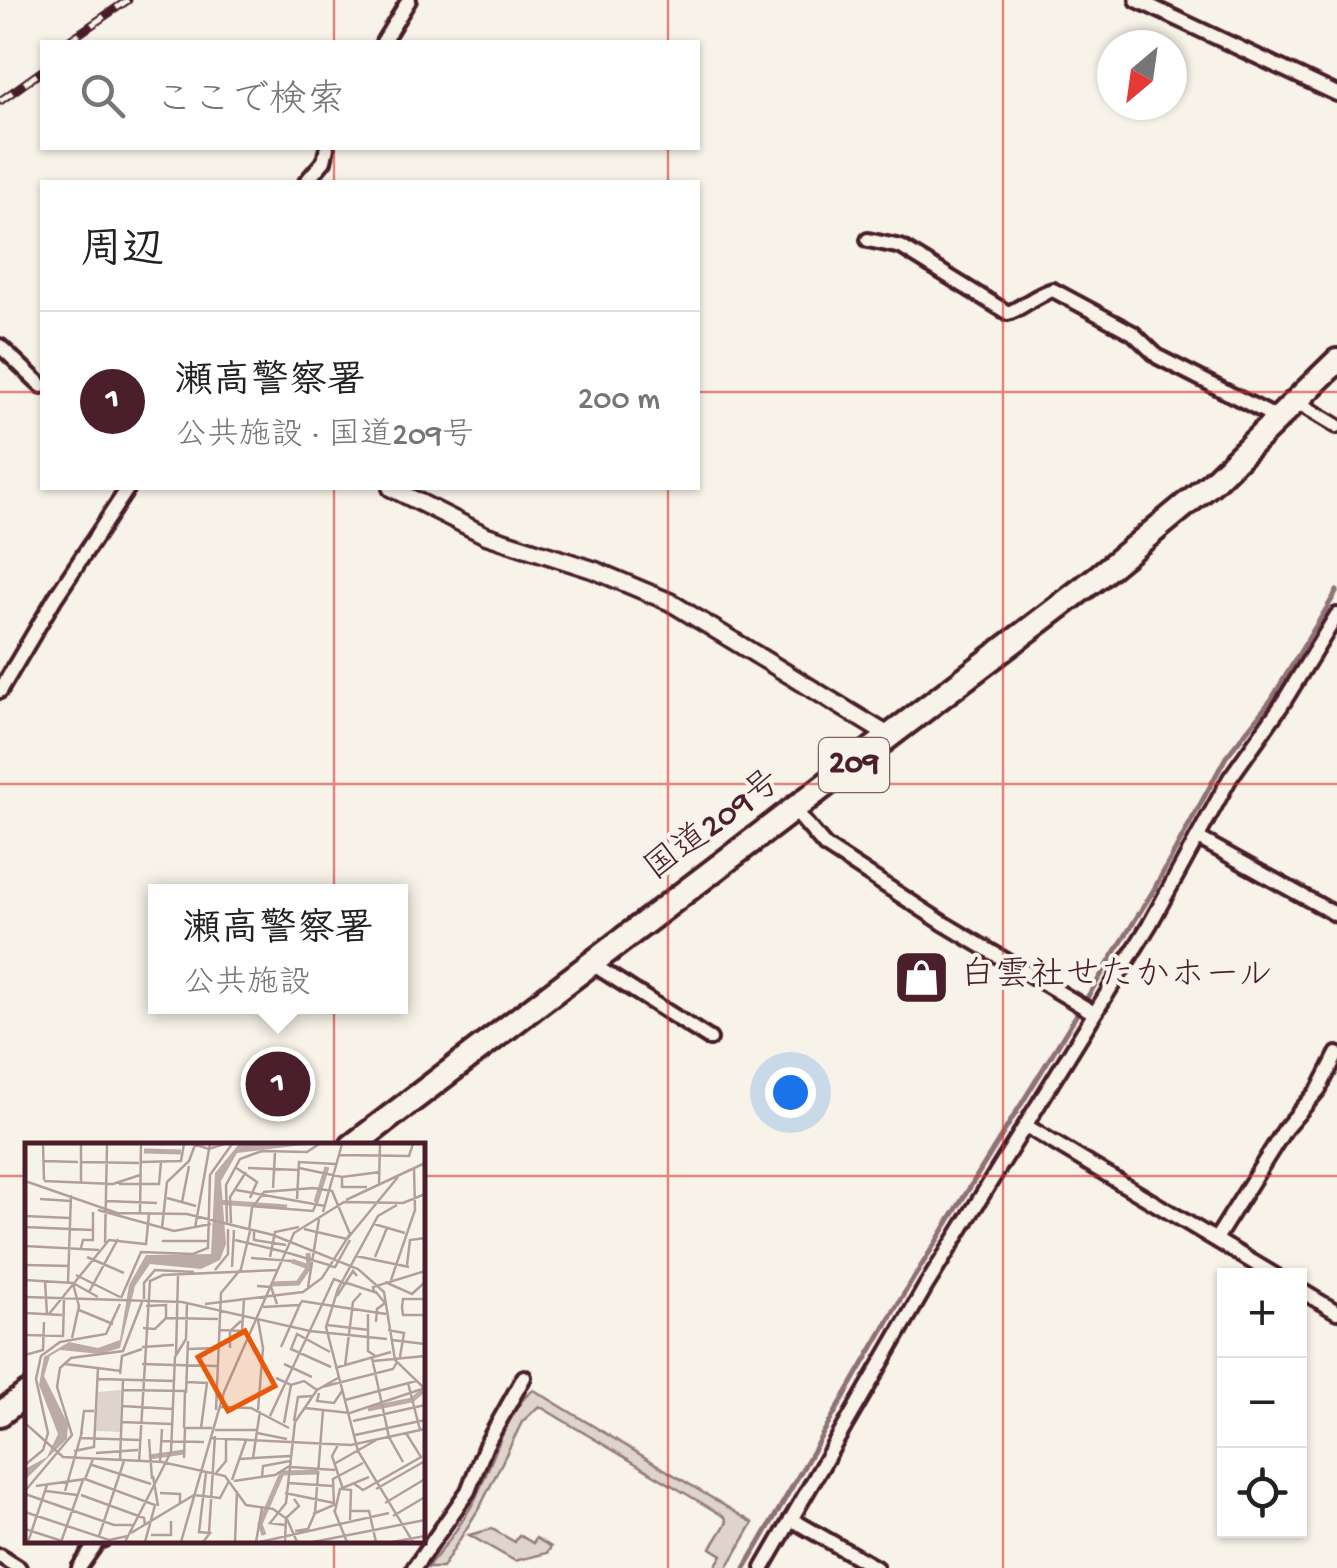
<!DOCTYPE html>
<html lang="ja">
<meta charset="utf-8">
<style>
:root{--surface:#fff;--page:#f6f6f6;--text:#222;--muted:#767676;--line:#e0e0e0;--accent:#4a1f2b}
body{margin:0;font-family:"Gochi Hand","Klee One",sans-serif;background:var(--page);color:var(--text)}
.controls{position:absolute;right:30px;bottom:30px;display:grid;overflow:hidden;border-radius:0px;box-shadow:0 2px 8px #0004}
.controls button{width:90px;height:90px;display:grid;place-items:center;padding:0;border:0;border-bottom:2px solid var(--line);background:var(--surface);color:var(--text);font:50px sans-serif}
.compass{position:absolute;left:1097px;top:30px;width:90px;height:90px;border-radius:50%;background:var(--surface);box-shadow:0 2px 8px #0004;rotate:209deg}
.you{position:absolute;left:790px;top:1092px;width:35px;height:35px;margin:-25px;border:8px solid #fff;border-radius:50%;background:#1a73e8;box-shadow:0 0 0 15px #1a73e833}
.badge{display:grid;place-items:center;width:65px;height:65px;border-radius:50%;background:var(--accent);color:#fff;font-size:32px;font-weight:700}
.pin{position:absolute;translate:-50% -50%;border:5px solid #fff;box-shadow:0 2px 10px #0006}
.popup{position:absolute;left:148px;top:884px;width:260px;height:130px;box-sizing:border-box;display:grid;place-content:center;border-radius:0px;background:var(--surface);filter:drop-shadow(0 2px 8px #0005);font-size:32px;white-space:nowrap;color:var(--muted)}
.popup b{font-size:38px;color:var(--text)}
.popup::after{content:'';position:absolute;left:50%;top:100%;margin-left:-20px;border:20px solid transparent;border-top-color:var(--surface)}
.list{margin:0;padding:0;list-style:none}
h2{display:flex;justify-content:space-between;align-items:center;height:130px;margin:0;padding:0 40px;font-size:42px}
h2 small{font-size:32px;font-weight:400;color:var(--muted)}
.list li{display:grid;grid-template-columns:65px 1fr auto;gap:30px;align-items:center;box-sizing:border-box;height:180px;padding:0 40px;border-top:2px solid var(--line)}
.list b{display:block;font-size:38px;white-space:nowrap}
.list p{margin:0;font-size:32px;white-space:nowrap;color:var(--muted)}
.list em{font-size:32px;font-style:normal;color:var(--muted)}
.icon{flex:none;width:55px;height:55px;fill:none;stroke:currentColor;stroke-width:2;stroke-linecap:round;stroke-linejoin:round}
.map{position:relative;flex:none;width:1337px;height:1568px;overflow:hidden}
.search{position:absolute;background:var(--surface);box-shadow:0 2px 8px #0004;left:40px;top:40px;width:660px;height:110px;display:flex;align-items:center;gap:25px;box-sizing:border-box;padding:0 35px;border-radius:0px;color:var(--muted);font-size:38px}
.panel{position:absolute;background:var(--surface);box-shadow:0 2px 8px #0004;left:40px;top:180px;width:660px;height:310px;border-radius:0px}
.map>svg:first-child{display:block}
.green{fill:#ded4cc;stroke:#947a7c;stroke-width:2.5}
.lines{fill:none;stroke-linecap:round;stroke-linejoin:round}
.stream{stroke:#8e7275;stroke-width:5}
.minor-casing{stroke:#4a1f2b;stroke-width:20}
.tertiary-casing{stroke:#4a1f2b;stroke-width:22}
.trunk-casing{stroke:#4a1f2b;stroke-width:30}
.minor{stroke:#f7f3e8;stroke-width:12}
.tertiary{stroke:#f7f3e8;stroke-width:15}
.trunk{stroke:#f7f3e8;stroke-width:22}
.rail-casing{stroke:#4a1f2b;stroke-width:9}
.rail{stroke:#f7f3e8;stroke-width:5;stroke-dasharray:15;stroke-linecap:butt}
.grid{fill:none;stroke:#d62828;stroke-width:2.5;stroke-opacity:0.55}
.labels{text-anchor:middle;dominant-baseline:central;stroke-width:8;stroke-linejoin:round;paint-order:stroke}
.shield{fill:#f7f3e8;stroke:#7e5f64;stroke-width:2.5}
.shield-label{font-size:32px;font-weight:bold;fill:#4a1f2b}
.street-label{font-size:35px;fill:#4a1f2b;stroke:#f7f3e8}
.poi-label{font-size:35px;fill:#4a1f2b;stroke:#f7f3e8;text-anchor:start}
.inset-river{fill:none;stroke:#bcaaa7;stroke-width:5}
.inset-road{fill:none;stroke:#b29e9c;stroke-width:2.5}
.view{fill:#e8590c;fill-opacity:0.15;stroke:#e8590c;stroke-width:5}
.inset-edge{fill:none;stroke:#4a1f2b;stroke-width:5}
</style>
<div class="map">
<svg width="1337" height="1568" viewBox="0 0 1337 1568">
<rect width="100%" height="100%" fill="#f7f3e8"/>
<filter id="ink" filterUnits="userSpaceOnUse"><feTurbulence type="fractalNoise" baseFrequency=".01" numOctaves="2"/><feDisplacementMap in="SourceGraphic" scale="20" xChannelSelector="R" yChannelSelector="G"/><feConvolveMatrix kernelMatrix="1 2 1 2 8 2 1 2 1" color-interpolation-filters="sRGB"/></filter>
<g filter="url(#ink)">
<g class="green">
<path d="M534,1390L753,1523L727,1568H714L722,1555L711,1548L727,1522L725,1517L539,1406L522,1422L481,1505L442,1568H427C443,1549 459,1527 472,1505C489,1476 506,1406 534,1390Z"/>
<polygon points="492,1529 515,1542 519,1535 533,1543 536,1538 551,1547 547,1553 515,1561 469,1535"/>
</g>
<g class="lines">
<polyline class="stream" points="745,1568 902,1297 1153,891 1226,757 1271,700 1337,591"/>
<defs>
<g id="minor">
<polyline points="1137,0 1337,94"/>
<polyline points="383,42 409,0"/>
<polyline points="306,182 324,161 327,148"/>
<path d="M868,240L901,247L1008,313C1024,307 1035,295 1053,290L1133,333L1158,357L1279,419"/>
<polyline points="0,346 42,386"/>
<polyline points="1297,402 1337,426"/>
<polyline points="0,691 55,598 128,488"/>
<polyline points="795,811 825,846 943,923 1094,1013"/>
<polyline points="1198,838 1337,915"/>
<polyline points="592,964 710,1039"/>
<polyline points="1026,1126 1276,1276"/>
<polyline points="1216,1239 1285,1129 1319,1089 1337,1054"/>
<polyline points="1300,1290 1337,1312"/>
<polyline points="791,1519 876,1568"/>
<polyline points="0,1556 19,1568"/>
<polyline points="79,1568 98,1541 103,1540"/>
<polyline points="414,1568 468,1491 486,1445 524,1377"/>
<polyline points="763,1568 926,1286 1150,924 1230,778 1281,706 1337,615"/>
</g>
<polyline id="tertiary" points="391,488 485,535 594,570 670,602 891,737"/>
<g id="trunk">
<polyline points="352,1146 1098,577 1213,482 1337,361"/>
<polyline points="0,1414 28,1393"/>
</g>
</defs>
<use href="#minor" class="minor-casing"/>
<use href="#tertiary" class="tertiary-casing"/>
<use href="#trunk" class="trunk-casing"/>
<use href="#minor" class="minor"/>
<use href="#tertiary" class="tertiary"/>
<use href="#trunk" class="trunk"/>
<defs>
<g id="rail">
<polyline points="67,42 128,0"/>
<polyline points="0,101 42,71"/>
</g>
</defs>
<use href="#rail" class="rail-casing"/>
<use href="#rail" class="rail"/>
</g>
</g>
<path class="grid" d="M334,0V42M668,0V42M1003,0V1568M334,148V182M668,148V182M0,392H42M698,392H1337M334,488V1146M668,488V1568M0,784H1337M0,1176H28M422,1176H1337M334,1540V1568"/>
<defs>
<symbol id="shop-square" viewBox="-11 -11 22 22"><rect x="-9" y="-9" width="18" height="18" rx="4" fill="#4a1f2b" stroke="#f7f3e8"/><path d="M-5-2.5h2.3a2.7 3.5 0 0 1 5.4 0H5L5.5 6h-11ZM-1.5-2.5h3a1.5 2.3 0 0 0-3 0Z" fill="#fff"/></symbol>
</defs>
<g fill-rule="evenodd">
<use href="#shop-square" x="890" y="946" width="63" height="63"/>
</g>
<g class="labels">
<rect class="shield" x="819" y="738" width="70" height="54" rx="8"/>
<g class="shield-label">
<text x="854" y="765">209</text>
</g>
<g class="street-label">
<text transform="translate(714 827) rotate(-37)">国道209号</text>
</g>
<g class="poi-label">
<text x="960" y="977">白雲社せたかホール</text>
</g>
</g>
<g transform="translate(25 1143)">
<rect width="400" height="400" fill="#f7f3e8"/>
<path d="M96,247L95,289L71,288L73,249Z" fill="#ded4cc"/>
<path d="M214,1H285L212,10L196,38L201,101L195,117L176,126L125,121L110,143L95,205L75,211L35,207L25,213L19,233L43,281L42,296L0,337V326L22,314L33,291L14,242L19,214L44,199L73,205L95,197L104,142L121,112L186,111L190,30Z" fill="#bcaaa7"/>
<path class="inset-river" d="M119,8L156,9M192,59L262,64M291,59L302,24M267,118L284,124L283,110M247,141L273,140L284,124M343,266L387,257L400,246M124,314L159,309M239,392L235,381L257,330L293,329"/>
<path class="inset-road" d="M18,1L19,37M168,1L184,6L199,1M314,12L384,13L388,1M18,18L53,19M56,19L114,20M116,19L156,18L159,1M210,24L232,39L225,55M223,25L274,27M274,25L317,34L355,29M317,34V44H342M0,38L92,70L162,71L248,92L333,126L359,149L370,217L400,246M19,38L88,41L115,32M56,40V1M94,41H134L136,19M354,41L355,1M248,45L250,10M211,47L300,63M142,55L171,63M15,56L46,58M272,56L274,19L311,21M321,57L400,20M400,57V89M81,58L132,60M157,59L164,23M372,62L353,73L313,146L301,184L333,308L388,399M227,63L288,68L292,59M73,67L149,88L186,81M298,69L317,1M115,70L116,1M202,80L201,42L215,16L237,8L282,9L294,1M206,80L205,54L221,29M349,81L380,90M0,83V73L45,75M0,84L67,87M137,85L142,39L164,18L170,2M170,85L185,1M279,86L322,96M224,87L227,65L239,49L288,45L307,48L325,91M229,89V97L261,102M322,96L373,34M210,97L260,109M137,98H184M80,100L82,1M0,103L74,107M56,105L58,97H68V69M260,109L304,122M331,113L384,124M62,114L99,130M245,114L250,89L274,84M350,114L362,85M226,115L267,118M0,122L44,123M382,122L385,97L400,95M304,123L310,124L325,97M207,124L209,87M190,127L203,111V86M51,132L95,154M0,137L48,140L73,154M366,137L390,67L389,25M20,138L22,171M43,139L46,52M360,139L387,151L400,139M322,140L349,149L348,144L400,128M232,143L246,144L252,161M283,144L294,76M350,148L360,160L352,166L351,179M64,149L93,96M312,153L328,128L332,133M0,154L157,159L285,188L362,196M96,155L116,109L168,111L183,105L185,32L207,1M119,156V140L130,127L169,129M400,156H378L377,164L378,172H400M276,158L361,171M180,161L278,149L297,135L325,91M121,163L141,162V175M238,164L274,162M54,167L88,181M0,170L37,172M24,171L84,97L121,101L124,71M343,171V208L352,214M233,177L238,205L233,267M302,182L344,187M118,185L130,186L141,175L193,176M195,187L217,188L219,156M363,187L379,190L375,214M0,192L38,193L39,157M47,195L54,163L48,141M367,197L400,201M117,204L149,202M256,204L276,159M205,205V188L216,178M163,206L193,205M305,209L272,191L266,206L306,224M151,211L153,133M0,212L18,207L19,179M347,215L364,294L378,319M348,218L400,213M40,221L96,228M117,221L149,222M259,221L287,234M151,222L193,223M320,223L328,159L336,150M310,225L366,209M95,231L97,213L117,206M251,235L266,242L279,238L292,247M73,236L149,238M162,239L182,240L176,285M383,240L395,287M297,244L368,226L372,219M97,247L160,248L159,285M161,250L163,198M294,250L292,258L309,260L317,248M320,257L391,238M97,263L147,266M194,264L226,265L264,285M280,265L325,270L397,246M191,267L196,150L216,126L225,88M245,273L309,136L322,141M269,278L273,254L287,253M328,278L400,262M96,279L146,281M0,280L38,314L137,319L200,333L221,362L248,366L262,376L272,399M259,280L266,242M190,287H232M232,290L262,296M56,292L59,268H69M330,292L400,277M55,295L114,297M186,295L326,302L400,286M124,296L127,336M136,298L179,299M313,302L307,313L318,346L326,347L325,377M49,308L69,304L73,225M71,310L113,307M159,315L160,285H187M228,315L235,268M214,316L265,313M95,318L98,237M114,319L125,138L138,132L252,127M135,319L137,286M309,321L353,296M0,322L18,307L23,290L11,236L16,213L35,199L81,191L95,161M67,322L126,341M266,324L310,327M191,330L201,318V295M128,333L133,363M237,334L238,323L265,318M60,336L130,362L120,399M207,337L221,297M209,338L250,332L266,322M263,340L308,343M328,340L338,347L396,314L381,290M11,343L60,336L68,316M351,346L400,318M0,348L47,292L32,244L35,225L46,215L98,208L117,159M21,348L52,352M40,348L57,289M135,350L155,351V361M260,350L309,360M0,351L89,382H108M56,352L119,375L120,382M360,360L400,336M309,367L322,399M310,368L315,346L344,334M326,368H344L351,399M0,369L84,397L103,393M288,371L309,362L308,336L338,320M368,373L400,354M260,382L245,380L261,360L270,279L292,247L313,235M0,386L37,398M270,388L283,386L290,370L298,267M106,390L169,352L195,355L204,338M184,390L190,293M126,392H146V378M74,393L99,318M3,399L22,342M36,399L58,337M100,399L146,309L150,214L161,196L162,159M156,399L199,249L269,90L319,59L378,60L400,51M178,399L185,390L174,389L181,330M210,399L212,348M231,399L237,365M235,399L364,370M260,399L261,375L274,363L269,356M288,399L400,377M367,399L400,393"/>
<path class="view" d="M220,188L250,243L203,268L173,214Z"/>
<rect width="400" height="400" class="inset-edge"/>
</g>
</svg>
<div class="controls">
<button>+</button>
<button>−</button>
<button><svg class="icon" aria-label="locate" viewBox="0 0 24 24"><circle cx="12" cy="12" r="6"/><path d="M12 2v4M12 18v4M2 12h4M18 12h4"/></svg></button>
</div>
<svg class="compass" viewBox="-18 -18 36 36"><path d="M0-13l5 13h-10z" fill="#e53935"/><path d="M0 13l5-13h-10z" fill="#767676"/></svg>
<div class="you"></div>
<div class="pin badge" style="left:278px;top:1084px">1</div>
<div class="popup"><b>瀬高警察署</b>公共施設</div>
<div class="search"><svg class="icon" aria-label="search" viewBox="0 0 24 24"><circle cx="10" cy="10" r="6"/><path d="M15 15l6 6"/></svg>ここで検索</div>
<section class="panel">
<h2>周辺<small></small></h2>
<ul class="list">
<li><span class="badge">1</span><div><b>瀬高警察署</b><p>公共施設 · 国道209号</p></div><em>200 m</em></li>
</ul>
</section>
</div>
